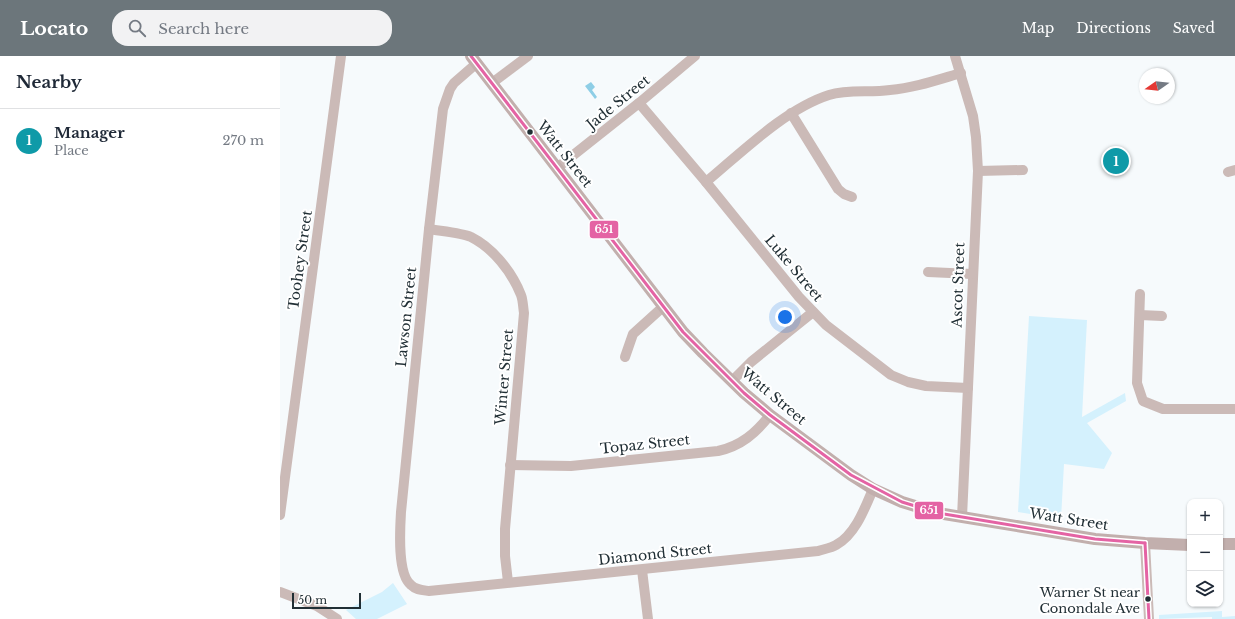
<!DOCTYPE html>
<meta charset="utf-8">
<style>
:root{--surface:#fff;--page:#f2f2f3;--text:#1f2937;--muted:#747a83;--line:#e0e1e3;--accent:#6c767b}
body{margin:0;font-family:"Libre Baskerville",serif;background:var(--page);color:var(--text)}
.controls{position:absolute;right:12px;bottom:12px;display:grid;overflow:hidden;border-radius:8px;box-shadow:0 1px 3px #0004}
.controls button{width:36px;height:36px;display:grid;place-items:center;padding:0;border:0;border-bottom:1px solid var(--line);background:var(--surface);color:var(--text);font:20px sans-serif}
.compass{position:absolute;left:859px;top:12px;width:36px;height:36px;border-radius:50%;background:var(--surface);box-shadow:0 1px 3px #0004;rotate:256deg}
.scale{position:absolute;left:12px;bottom:10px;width:69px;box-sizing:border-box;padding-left:4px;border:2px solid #212f35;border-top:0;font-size:11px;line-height:14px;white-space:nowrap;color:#212f35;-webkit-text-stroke:3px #fff;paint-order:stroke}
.you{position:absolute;left:505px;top:261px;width:14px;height:14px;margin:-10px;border:3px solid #fff;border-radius:50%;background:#1a73e8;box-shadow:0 0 0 6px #1a73e833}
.badge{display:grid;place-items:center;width:26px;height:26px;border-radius:50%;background:var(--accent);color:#fff;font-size:13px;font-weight:700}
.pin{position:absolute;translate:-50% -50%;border:2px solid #fff;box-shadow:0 1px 4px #0006}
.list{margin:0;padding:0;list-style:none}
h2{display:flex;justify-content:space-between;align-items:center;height:52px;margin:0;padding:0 16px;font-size:17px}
h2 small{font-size:13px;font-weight:400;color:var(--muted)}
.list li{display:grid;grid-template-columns:26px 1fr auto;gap:12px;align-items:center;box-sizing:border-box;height:64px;padding:0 16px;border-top:1px solid var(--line)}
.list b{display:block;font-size:15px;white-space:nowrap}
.list p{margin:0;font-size:13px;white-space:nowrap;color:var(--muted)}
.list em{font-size:13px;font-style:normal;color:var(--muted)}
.icon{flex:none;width:22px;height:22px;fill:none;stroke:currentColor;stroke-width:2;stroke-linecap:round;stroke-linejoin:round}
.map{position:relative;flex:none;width:955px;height:563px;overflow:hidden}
header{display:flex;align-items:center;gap:24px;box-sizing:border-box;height:56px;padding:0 20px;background:var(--accent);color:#fff}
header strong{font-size:19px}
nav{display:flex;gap:22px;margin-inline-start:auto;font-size:14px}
.search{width:280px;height:36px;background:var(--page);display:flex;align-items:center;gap:10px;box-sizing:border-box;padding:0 14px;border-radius:16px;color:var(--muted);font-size:15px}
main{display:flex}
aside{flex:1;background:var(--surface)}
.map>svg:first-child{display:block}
.green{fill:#d4f1fd}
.water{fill:#8ecee6}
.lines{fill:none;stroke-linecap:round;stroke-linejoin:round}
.minor{stroke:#cbbab7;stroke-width:10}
.major{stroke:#c2afad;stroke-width:12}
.bus-1-casing{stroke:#fff;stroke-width:6}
.bus-1{stroke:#e463a4;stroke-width:3}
.bus-dot{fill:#212f35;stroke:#fff;stroke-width:1.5}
.labels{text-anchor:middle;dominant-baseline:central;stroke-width:4;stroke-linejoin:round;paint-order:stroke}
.bus-label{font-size:13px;fill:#212f35;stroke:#fff;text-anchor:end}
.street-label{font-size:14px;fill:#212f35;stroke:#fff}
.line-badge{stroke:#fff;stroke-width:1.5}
.badge-label{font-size:11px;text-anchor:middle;font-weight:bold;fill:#fff}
</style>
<header>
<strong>Locato</strong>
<div class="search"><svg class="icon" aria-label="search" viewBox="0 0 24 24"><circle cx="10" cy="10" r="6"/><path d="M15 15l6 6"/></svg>Search here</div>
<nav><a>Map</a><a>Directions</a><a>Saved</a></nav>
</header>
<main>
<aside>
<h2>Nearby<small></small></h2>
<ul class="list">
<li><span class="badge" style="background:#0f9aa8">1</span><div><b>Manager</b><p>Place</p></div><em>270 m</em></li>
</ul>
</aside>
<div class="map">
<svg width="955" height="563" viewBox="0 0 955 563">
<rect width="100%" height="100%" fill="#f6fafc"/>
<g class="green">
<polygon points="749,260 807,264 802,361 845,337 846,345 807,367 832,397 824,413 784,408 781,463 738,456"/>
<polygon points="113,527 127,548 97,563 76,563 66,554 102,536"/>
<polygon points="942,555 942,561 955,560 955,563 932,563 932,561 879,563 879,559"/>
</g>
<polygon class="water" points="311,26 315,31 312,34 317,41 315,43 305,30"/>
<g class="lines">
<g class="minor">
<polyline points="675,0 693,60 696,81 698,115 682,461"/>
<path d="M197,7L174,27L170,33L163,53L149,173L121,456C120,473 117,518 131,529C136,534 142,534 149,535L538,495C544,493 551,492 556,489C575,479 585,452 593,433"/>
<polyline points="212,27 248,0"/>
<polyline points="359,47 426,126 519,241 546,269 611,319 628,326 646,330 688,332"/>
<polyline points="511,57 558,133 564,138 572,141"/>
<polyline points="277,112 359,47 415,0"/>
<polyline points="698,115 743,114"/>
<polyline points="948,116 955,114"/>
<path d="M426,126C461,97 505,53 549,39C568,33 590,37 610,34C634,32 657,24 681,17"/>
<path d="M149,173C160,175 182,177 191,181C213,192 232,216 241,239C243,244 243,251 244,257L225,473V500L228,526"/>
<polyline points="648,216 692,218"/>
<polyline points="860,238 857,327 863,345 883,353 955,353"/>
<polyline points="860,259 882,260"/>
<polyline points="345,301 353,278 384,250"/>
<polyline points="452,325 471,306 533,256"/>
<path d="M230,409L291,410L438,395C461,390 476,377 490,359"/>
<polyline points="0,459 61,0"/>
<polyline points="865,487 869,563"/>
<polyline points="362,514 368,563"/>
<polyline points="0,536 37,550 57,563"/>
</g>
<g class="major">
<polyline points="191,0 403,276 423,297 464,337 490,359 571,419 593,433 622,446 658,457 815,483 865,487 910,489"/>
<polyline points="940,488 955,488"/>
</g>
<defs>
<g id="bus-1">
<polyline points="191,0 403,276 464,337 490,359 571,419 622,446 658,457 815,483 865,487"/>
<polyline points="865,487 869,563"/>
</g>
</defs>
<use href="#bus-1" class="bus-1-casing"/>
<use href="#bus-1" class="bus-1"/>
</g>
<g class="bus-dot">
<circle cx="250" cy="76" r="3.5"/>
<circle cx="868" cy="543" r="3.5"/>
</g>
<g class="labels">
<g class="bus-label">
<text x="860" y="536">Warner St near<tspan x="860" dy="16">Conondale Ave</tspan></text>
</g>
<g class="street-label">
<text transform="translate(338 46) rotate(-39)">Jade Street</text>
<text transform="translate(285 98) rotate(52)">Watt Street</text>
<text transform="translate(20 204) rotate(-82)">Toohey Street</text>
<text transform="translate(514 212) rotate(50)">Luke Street</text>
<text transform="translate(678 229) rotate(-88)">Ascot Street</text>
<text transform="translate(126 261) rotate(-84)">Lawson Street</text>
<text transform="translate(224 321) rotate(-85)">Winter Street</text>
<text transform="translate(494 340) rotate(40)">Watt Street</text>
<text transform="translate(365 388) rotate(-6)">Topaz Street</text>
<text transform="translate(789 463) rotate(9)">Watt Street</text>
<text transform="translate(375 498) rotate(-6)">Diamond Street</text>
</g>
</g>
<g class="line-badge">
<rect x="309" y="164" width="30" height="19" rx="4" fill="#e463a4"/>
<rect x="634" y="445" width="30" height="19" rx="4" fill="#e463a4"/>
</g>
<g class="badge-label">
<text x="324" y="177">651</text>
<text x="649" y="458">651</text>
</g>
</svg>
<div class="controls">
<button>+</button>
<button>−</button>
<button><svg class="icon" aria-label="layers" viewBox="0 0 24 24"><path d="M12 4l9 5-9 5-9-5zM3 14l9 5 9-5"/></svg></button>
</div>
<svg class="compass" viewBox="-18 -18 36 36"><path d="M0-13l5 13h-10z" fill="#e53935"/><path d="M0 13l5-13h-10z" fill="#747a83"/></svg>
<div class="scale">50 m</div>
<div class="you"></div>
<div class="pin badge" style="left:836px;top:105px;background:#0f9aa8">1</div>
</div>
</main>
